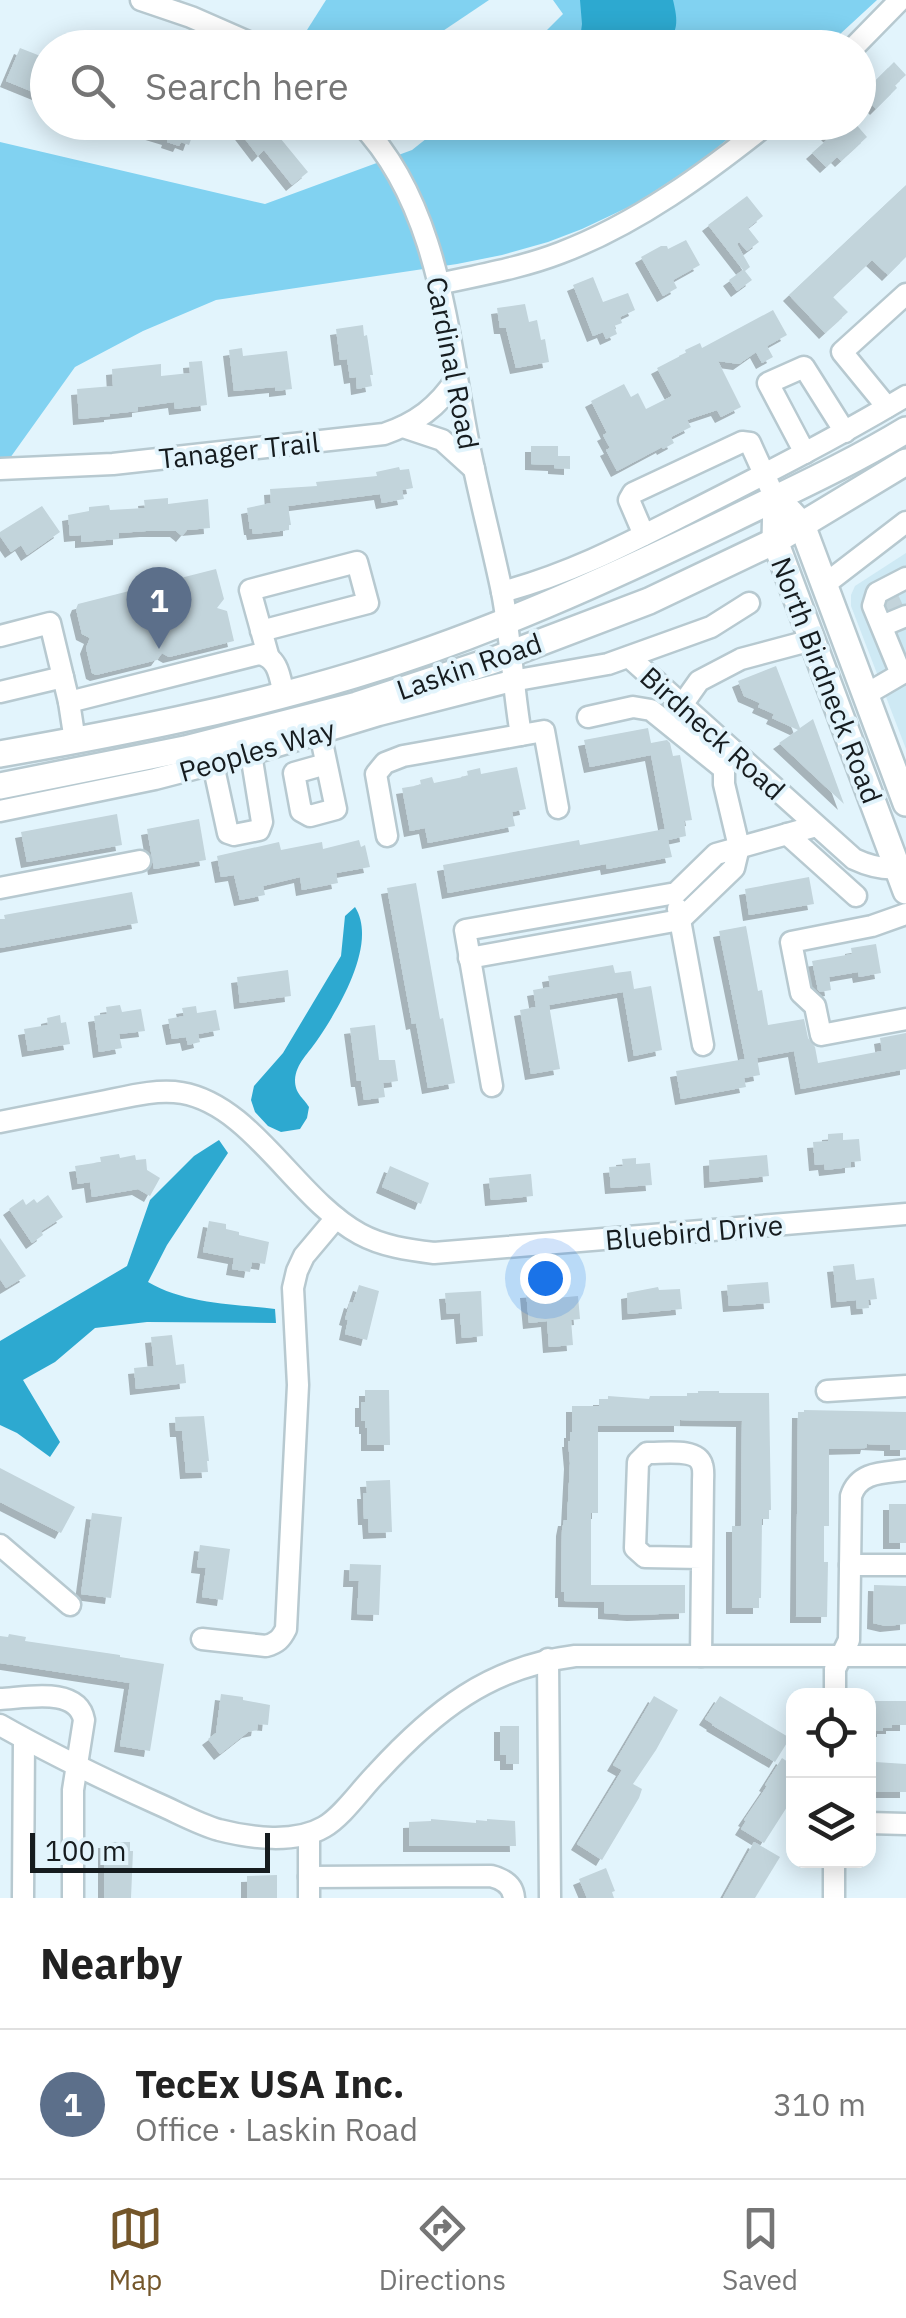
<!DOCTYPE html>
<meta charset="utf-8">
<style>
:root{--surface:#fff;--page:#f6f6f6;--text:#222;--muted:#767676;--line:#e0e0e0;--accent:#74562a}
body{margin:0;font-family:"IBM Plex Sans",sans-serif;background:var(--page);color:var(--text)}
.controls{position:absolute;right:30px;bottom:30px;display:grid;overflow:hidden;border-radius:20px;box-shadow:0 5px 25px #0003}
.controls button{width:90px;height:90px;display:grid;place-items:center;padding:0;border:0;border-bottom:2px solid var(--line);background:var(--surface);color:var(--text);font:50px sans-serif}
.scale{position:absolute;left:30px;bottom:25px;width:240px;box-sizing:border-box;padding-left:10px;border:5px solid #161c1f;border-top:0;font-size:28px;line-height:35px;white-space:nowrap;color:#161c1f;-webkit-text-stroke:8px #e2f4fc;paint-order:stroke}
.you{position:absolute;left:545px;top:1278px;width:35px;height:35px;margin:-25px;border:8px solid #fff;border-radius:50%;background:#1a73e8;box-shadow:0 0 0 15px #1a73e833}
.badge{display:grid;place-items:center;width:65px;height:65px;border-radius:50%;background:var(--accent);color:#fff;font-size:32px;font-weight:700}
.pin{position:absolute;translate:-50% -82px;filter:drop-shadow(0 2px 5px #0008)}
.pin::after{content:'';position:absolute;top:52px;width:35px;height:30px;background:inherit;clip-path:polygon(0 0,100% 0,50% 100%)}
.list{margin:0;padding:0;list-style:none}
h2{display:flex;justify-content:space-between;align-items:center;height:130px;margin:0;padding:0 40px;font-size:42px}
h2 small{font-size:32px;font-weight:400;color:var(--muted)}
.list li{display:grid;grid-template-columns:65px 1fr auto;gap:30px;align-items:center;box-sizing:border-box;height:150px;padding:0 40px;border-top:2px solid var(--line)}
.list b{display:block;font-size:38px;white-space:nowrap}
.list p{margin:0;font-size:32px;white-space:nowrap;color:var(--muted)}
.list em{font-size:32px;font-style:normal;color:var(--muted)}
.icon{flex:none;width:55px;height:55px;fill:none;stroke:currentColor;stroke-width:2;stroke-linecap:round;stroke-linejoin:round}
.map{position:relative;flex:none;width:906px;height:1898px;overflow:hidden}
.search{position:absolute;background:var(--surface);box-shadow:0 5px 25px #0003;left:30px;right:30px;top:30px;height:110px;display:flex;align-items:center;gap:25px;box-sizing:border-box;padding:0 35px;border-radius:55px;color:var(--muted);font-size:38px}
.sheet{height:280px;background:var(--surface)}
nav{display:flex;justify-content:space-around;align-items:center;box-sizing:border-box;height:140px;border-top:2px solid var(--line);background:var(--surface);font-size:28px;color:var(--muted)}
nav a{display:grid;justify-items:center;gap:5px}
nav .on{color:var(--accent)}
.map>svg:first-child{display:block}
.built{fill:#cee9f4}
.green{fill:#81d2f1}
.water{fill:#2da9d0}
.building{fill:#c2d4db;filter:url(#shadow)}
.lines{fill:none;stroke-linecap:round;stroke-linejoin:round}
.minor-tunnel{stroke:#c3d4db;stroke-width:20;stroke-dasharray:20 10;stroke-linecap:butt}
.minor-casing{stroke:#b7c9d0;stroke-width:25}
.major-casing{stroke:#b7c9d0;stroke-width:30}
.minor{stroke:#fff;stroke-width:20}
.major{stroke:#fff;stroke-width:25}
.labels{text-anchor:middle;dominant-baseline:central;stroke-width:8;stroke-linejoin:round;paint-order:stroke}
.street-label{font-size:28px;fill:#161c1f;stroke:#e2f4fc}
</style>
<div class="map">
<svg width="906" height="1898" viewBox="0 0 906 1898">
<defs>
<filter id="shadow"><feDropShadow dx="-6" dy="6" stdDeviation="0" flood-color="#0004"/></filter>
</defs>
<rect width="100%" height="100%" fill="#e2f4fc"/>
<polygon class="built" points="906,553 906,749 851,606 851,595 855,586"/>
<g class="green">
<polygon points="326,0 489,0 419,47 305,47 300,41"/>
<polygon points="553,0 877,0 826,47 529,48 563,14"/>
<polygon points="446,123 747,123 701,161 635,204 582,229 548,242 502,255 457,264 216,300 143,331 75,367 0,472 0,142 265,204 412,150"/>
</g>
<g class="water">
<path d="M580,0H673C678,21 679,31 664,47H579L582,24Z"/>
<path d="M355,907C378,943 339,1008 318,1039C309,1053 296,1063 295,1080C295,1094 303,1097 309,1107L307,1118L300,1129L281,1132L268,1126L255,1112L251,1100L254,1086L283,1053L341,956L345,916Z"/>
<path d="M219,1140L228,1153L167,1245L148,1282C185,1304 234,1304 275,1309L276,1323L147,1322L95,1328L55,1362L23,1380L60,1442L50,1457L17,1433L0,1425V1341L127,1266L150,1200L194,1156Z"/>
</g>
<g class="building">
<polygon points="20,48 48,59 48,98 6,81"/>
<polygon points="894,62 906,75 895,85 897,88 876,109 862,94"/>
<polygon points="125,122 194,122 191,130 194,131 189,145 181,142 179,146 167,142 168,139 125,126"/>
<polygon points="232,122 267,122 308,172 292,185 264,150 258,156"/>
<polygon points="840,122 854,122 867,137 841,161 837,157 826,167 812,153 830,137 827,134"/>
<polygon points="906,185 906,257 888,275 872,260 833,297 848,312 825,333 789,295"/>
<polygon points="747,196 763,216 748,228 759,242 747,251 739,242 737,244 750,267 745,271 752,280 737,291 729,280 743,270 708,225"/>
<polygon points="686,240 700,265 673,280 677,288 663,296 641,257 661,246 667,246 668,249"/>
<polygon points="593,277 603,302 628,293 635,310 620,317 622,323 614,326 617,334 606,339 603,332 593,336 573,285"/>
<polygon points="525,304 529,322 537,320 541,340 545,339 549,362 516,368 506,328 500,328 497,308"/>
<polygon points="773,310 787,335 767,346 773,357 762,363 756,352 739,364 718,361 741,407 721,417 717,410 687,420 691,427 671,437 674,443 663,449 662,447 617,471 606,450 610,448 603,435 607,433 591,401 624,384 631,397 638,393 646,409 672,396 657,368 686,353 685,350 700,343 702,348"/>
<polygon points="363,325 364,336 367,335 373,375 370,375 372,386 357,389 356,377 350,378 347,359 340,360 336,329"/>
<polygon points="242,348 243,356 287,351 292,389 275,391 275,387 234,391 229,350"/>
<polygon points="202,361 207,405 175,409 174,402 138,407 138,411 110,414 110,416 79,419 77,389 113,386 112,369 161,364 161,376 190,373 189,362"/>
<polygon points="531,446 558,446 558,456 570,456 570,469 554,468 554,465 531,464"/>
<polygon points="399,467 400,470 409,469 413,488 402,490 404,499 382,503 380,494 288,506 291,525 289,525 289,530 253,534 252,529 250,529 247,508 271,503 270,489 317,486 316,482 377,476 376,472"/>
<polygon points="168,498 168,504 208,499 210,528 187,530 182,536 176,531 146,531 119,533 119,539 81,542 81,535 70,536 68,515 89,511 89,507 109,505 110,510 145,508 144,500"/>
<polygon points="42,506 60,532 27,555 21,545 11,552 0,536 0,532"/>
<polygon points="216,569 224,599 217,608 227,611 234,641 169,657 162,653 157,660 96,675 92,673 86,648 90,638 82,634 76,609 78,604"/>
<polygon points="776,666 800,728 813,719 844,804 779,743 798,730 772,718 774,714 758,707 760,703 744,696 738,681"/>
<polygon points="648,728 651,743 667,740 670,743 673,756 680,755 692,820 684,821 686,836 668,840 672,857 607,869 606,864 448,893 443,865 579,840 580,845 665,829 651,755 590,767 584,740"/>
<polygon points="517,767 526,809 512,812 515,826 428,843 425,828 410,831 402,788 421,785 420,780 432,777 434,783 468,776 467,771 480,768 481,774"/>
<polygon points="117,814 122,845 27,862 21,832"/>
<polygon points="199,819 206,860 154,869 147,829"/>
<polygon points="359,840 361,847 365,845 370,867 336,873 338,883 302,890 300,877 263,886 265,895 240,900 234,875 221,877 217,856 279,842 281,850 322,842 323,849"/>
<polygon points="809,877 814,904 749,915 745,889"/>
<polygon points="416,883 440,1019 443,1018 455,1083 428,1088 416,1023 412,1024 387,888"/>
<polygon points="132,892 138,923 0,948 0,919 5,919 4,915"/>
<polygon points="746,926 758,991 762,990 768,1025 804,1019 808,1038 815,1047 818,1063 882,1051 880,1038 906,1033 906,1069 801,1089 794,1051 757,1058 760,1075 744,1078 746,1087 681,1099 676,1071 745,1059 719,931"/>
<polygon points="876,944 881,973 859,977 858,972 829,977 831,990 820,992 818,990 812,961 852,954 851,948"/>
<polygon points="613,965 615,973 631,971 634,989 651,986 662,1050 634,1056 623,992 549,1005 560,1069 531,1074 520,1010 536,1007 533,990 550,987 548,976"/>
<polygon points="288,970 291,996 240,1003 237,977"/>
<polygon points="120,1005 122,1012 141,1009 145,1031 119,1034 122,1048 99,1052 94,1016 107,1014 106,1007"/>
<polygon points="196,1006 197,1013 216,1010 220,1030 198,1034 200,1042 188,1045 186,1037 172,1039 168,1019 184,1016 182,1008"/>
<polygon points="60,1015 61,1023 66,1022 70,1044 28,1051 24,1029 48,1025 47,1018"/>
<polygon points="375,1025 379,1060 395,1060 398,1081 383,1083 385,1097 364,1100 361,1081 357,1081 350,1028"/>
<polygon points="843,1133 843,1140 859,1139 861,1161 851,1162 851,1167 825,1170 824,1164 815,1165 813,1142 828,1141 828,1134"/>
<polygon points="119,1154 120,1158 135,1155 136,1160 146,1159 147,1170 160,1178 150,1196 138,1189 92,1197 90,1182 78,1184 75,1166 101,1162 100,1157"/>
<polygon points="767,1155 769,1176 710,1182 709,1160"/>
<polygon points="636,1158 636,1164 650,1163 652,1185 611,1188 609,1167 623,1166 622,1159"/>
<polygon points="390,1166 429,1183 421,1204 382,1187"/>
<polygon points="531,1174 533,1196 491,1200 489,1178"/>
<polygon points="48,1195 63,1217 41,1231 43,1235 32,1243 9,1209 23,1199 26,1205 34,1199 37,1203"/>
<polygon points="209,1221 226,1224 226,1229 239,1232 239,1235 269,1242 265,1264 252,1262 250,1272 232,1269 234,1258 203,1252"/>
<polygon points="0,1238 26,1276 6,1288 0,1279"/>
<polygon points="854,1264 856,1280 874,1278 877,1299 868,1300 869,1308 857,1309 856,1300 837,1302 833,1266"/>
<polygon points="768,1282 770,1303 729,1306 727,1285"/>
<polygon points="359,1285 379,1291 367,1340 345,1334 348,1320 345,1319 350,1302 353,1303"/>
<polygon points="658,1287 659,1290 680,1289 682,1309 628,1314 627,1293"/>
<polygon points="481,1291 483,1336 462,1338 460,1313 447,1314 445,1293"/>
<polygon points="543,1291 544,1295 556,1294 556,1298 578,1296 580,1319 571,1320 573,1345 549,1347 547,1321 529,1323 526,1292"/>
<polygon points="172,1335 176,1365 184,1364 186,1383 136,1389 134,1368 154,1366 151,1337"/>
<polygon points="365,1390 389,1390 390,1445 367,1445 367,1428 365,1428 365,1421 361,1421 361,1402 365,1402"/>
<polygon points="698,1391 719,1391 719,1393 769,1393 771,1510 769,1510 769,1519 762,1519 761,1598 759,1598 759,1608 732,1608 732,1526 741,1526 742,1421 680,1420 680,1426 598,1426 598,1513 591,1513 591,1585 685,1585 685,1613 633,1615 604,1613 604,1602 564,1601 564,1592 561,1592 562,1530 564,1520 567,1520 570,1463 568,1441 570,1441 570,1432 572,1432 572,1406 599,1406 599,1399 608,1399 608,1396 649,1399 650,1396 687,1396 687,1393 698,1393"/>
<polygon points="804,1410 906,1412 906,1450 890,1450 890,1445 867,1444 866,1448 829,1449 829,1526 824,1526 824,1562 828,1562 827,1617 796,1617 798,1412 804,1412"/>
<polygon points="204,1416 209,1461 207,1461 208,1472 186,1473 182,1431 176,1431 175,1417"/>
<polygon points="0,1468 75,1507 61,1533 0,1502"/>
<polygon points="390,1480 392,1532 369,1533 368,1519 364,1519 363,1493 367,1493 366,1481"/>
<rect x="889" y="1504" width="17" height="39"/>
<polygon points="92,1513 122,1517 111,1598 81,1594"/>
<polygon points="200,1545 230,1549 223,1600 202,1597 206,1568 197,1567"/>
<polygon points="350,1564 381,1565 379,1615 357,1614 359,1581 349,1581"/>
<polygon points="874,1585 906,1586 906,1624 886,1626 873,1623"/>
<polygon points="9,1634 26,1637 25,1641 120,1655 120,1657 164,1664 150,1751 120,1746 130,1683 0,1663 0,1636 8,1637"/>
<polygon points="221,1694 243,1697 243,1700 270,1705 268,1725 258,1724 257,1730 248,1732 220,1754 208,1739 216,1733"/>
<polygon points="654,1696 678,1710 656,1750 633,1784 642,1789 639,1798 602,1860 577,1844 622,1770 613,1765"/>
<polygon points="720,1696 790,1738 775,1762 712,1725 713,1724 705,1719"/>
<polygon points="868,1701 906,1701 906,1725 892,1725 892,1728 883,1728 883,1731 868,1730"/>
<polygon points="500,1726 519,1726 519,1764 506,1764 506,1755 500,1755"/>
<polygon points="782,1758 794,1766 794,1796 764,1843 741,1829 746,1821 744,1820 767,1786 765,1785"/>
<polygon points="875,1762 906,1764 906,1792 868,1792 868,1764 875,1764"/>
<polygon points="431,1819 476,1823 476,1820 487,1821 487,1819 515,1821 516,1846 409,1846 409,1822 431,1821"/>
<polygon points="104,1842 130,1842 130,1851 133,1851 131,1898 104,1898"/>
<polygon points="754,1842 780,1857 755,1898 723,1898"/>
<polygon points="606,1868 615,1891 612,1892 614,1898 587,1898 579,1879"/>
<polygon points="277,1875 277,1898 247,1898 247,1876"/>
</g>
<g class="lines">
<polyline class="minor-tunnel" points="889,599 895,612"/>
<defs>
<g id="minor">
<polyline points="141,0 191,17 262,48"/>
<polyline points="853,48 900,0"/>
<path d="M359,122C438,203 447,330 467,435C477,488 491,539 502,592C511,639 513,688 521,735L403,756L385,763L376,774L387,836"/>
<path d="M439,284C479,275 521,268 560,253C637,224 706,173 770,122"/>
<polyline points="887,407 842,352 906,294"/>
<polyline points="403,427 442,440 474,469"/>
<polyline points="805,453 768,383 804,367 845,432"/>
<path d="M0,469L113,464L384,434C416,423 438,407 456,379"/>
<polyline points="644,535 629,500 633,493 742,442 750,443 770,487"/>
<polyline points="824,585 906,522"/>
<path d="M502,592C569,574 623,546 684,515C759,477 834,439 906,396"/>
<polyline points="882,626 906,616"/>
<polyline points="261,631 368,603 357,562 250,590 268,655"/>
<polyline points="0,636 50,623 69,702 75,741"/>
<path d="M629,657L854,859C871,867 887,871 906,867"/>
<polyline points="0,692 63,677"/>
<polyline points="865,695 901,674 873,606 877,593 906,578"/>
<path d="M69,702L259,654C279,657 280,679 284,695"/>
<polyline points="682,705 699,681 741,659 812,640"/>
<polyline points="588,717 633,707 651,710 724,769"/>
<polyline points="320,733 336,809 310,816 301,811 294,773 326,764"/>
<polyline points="521,735 544,731 558,808"/>
<polyline points="213,764 228,833 234,835 259,830 262,822 251,754"/>
<polyline points="0,811 155,779 251,754 379,715 512,681 608,664 711,627 749,603"/>
<polyline points="787,834 856,896"/>
<polyline points="0,888 140,861"/>
<polyline points="678,909 703,1045"/>
<polyline points="906,914 872,926 791,942 801,993 815,1006 821,1035 906,1019"/>
<polyline points="469,958 680,920 734,868 739,847 724,784 724,769 731,749"/>
<polyline points="492,1086 465,930 676,893 716,854 816,826"/>
<path d="M0,1122C35,1115 70,1108 106,1101C130,1096 157,1089 182,1093C252,1105 296,1199 360,1234C382,1246 408,1250 434,1253L906,1214"/>
<polyline points="827,1391 906,1386"/>
<polyline points="0,1545 70,1605"/>
<polyline points="850,1565 906,1565"/>
<path d="M202,1639L266,1646C277,1643 281,1639 286,1629L298,1385L293,1288L297,1271L304,1256L336,1218"/>
<path d="M701,1656L703,1482C703,1476 704,1470 702,1465C697,1447 661,1454 647,1453L638,1462L635,1548L645,1557L702,1558"/>
<polyline points="548,1659 550,1898"/>
<path d="M835,1696V1669L849,1640L851,1496C859,1471 884,1473 906,1470"/>
<path d="M0,1699C25,1698 78,1686 84,1720L73,1790V1898"/>
<path d="M0,1725C51,1754 103,1779 156,1803C177,1812 198,1824 219,1830C250,1838 295,1844 324,1827C343,1816 361,1789 377,1773C434,1711 489,1667 575,1656H906"/>
<polyline points="868,1823 906,1824"/>
<polyline points="309,1834 309,1898"/>
<polyline points="834,1860 834,1898"/>
<path d="M309,1877L491,1876C503,1879 513,1885 514,1898"/>
<polyline points="23,1898 24,1739"/>
</g>
<g id="major">
<polyline points="776,498 775,541 906,891"/>
<polyline points="790,512 802,525 906,803"/>
<path d="M0,754C119,733 238,710 354,675C484,636 609,579 731,520C790,491 850,464 906,430"/>
<polyline points="0,786 185,749 357,705 494,660 649,601 775,541 906,462"/>
</g>
</defs>
<use href="#minor" class="minor-casing"/>
<use href="#major" class="major-casing"/>
<use href="#minor" class="minor"/>
<use href="#major" class="major"/>
</g>
<g class="labels">
<g class="street-label">
<text transform="translate(453 363) rotate(79)">Cardinal Road</text>
<text transform="translate(239 450) rotate(-6)">Tanager Trail</text>
<text transform="translate(469 666) rotate(-19)">Laskin Road</text>
<text transform="translate(827 680) rotate(69)">North Birdneck Road</text>
<text transform="translate(713 733) rotate(42)">Birdneck Road</text>
<text transform="translate(257 750) rotate(-16)">Peoples Way</text>
<text transform="translate(694 1232) rotate(-5)">Bluebird Drive</text>
</g>
</g>
</svg>
<div class="controls">
<button><svg class="icon" aria-label="locate" viewBox="0 0 24 24"><circle cx="12" cy="12" r="6"/><path d="M12 2v4M12 18v4M2 12h4M18 12h4"/></svg></button>
<button><svg class="icon" aria-label="layers" viewBox="0 0 24 24"><path d="M12 4l9 5-9 5-9-5zM3 14l9 5 9-5"/></svg></button>
</div>
<div class="scale">100 m</div>
<div class="you"></div>
<div class="pin badge" style="left:159px;top:649px;background:#5c6f8a">1</div>
<div class="search"><svg class="icon" aria-label="search" viewBox="0 0 24 24"><circle cx="10" cy="10" r="6"/><path d="M15 15l6 6"/></svg>Search here</div>
</div>
<section class="sheet">
<h2>Nearby<small></small></h2>
<ul class="list">
<li><span class="badge" style="background:#5c6f8a">1</span><div><b>TecEx USA Inc.</b><p>Office · Laskin Road</p></div><em>310 m</em></li>
</ul>
</section>
<nav>
<a class="on"><svg class="icon" aria-label="map" viewBox="0 0 24 24"><path d="M3 6l6-2 6 2 6-2v14l-6 2-6-2-6 2zM9 4v14M15 6v14"/></svg>Map</a>
<a><svg class="icon" aria-label="directions" viewBox="0 0 24 24"><path d="M12 3l9 9-9 9-9-9zM9 14v-3h6M13 9l2 2-2 2"/></svg>Directions</a>
<a><svg class="icon" aria-label="saved" viewBox="0 0 24 24"><path d="M7 4h10v16l-5-4-5 4z"/></svg>Saved</a>
</nav>
